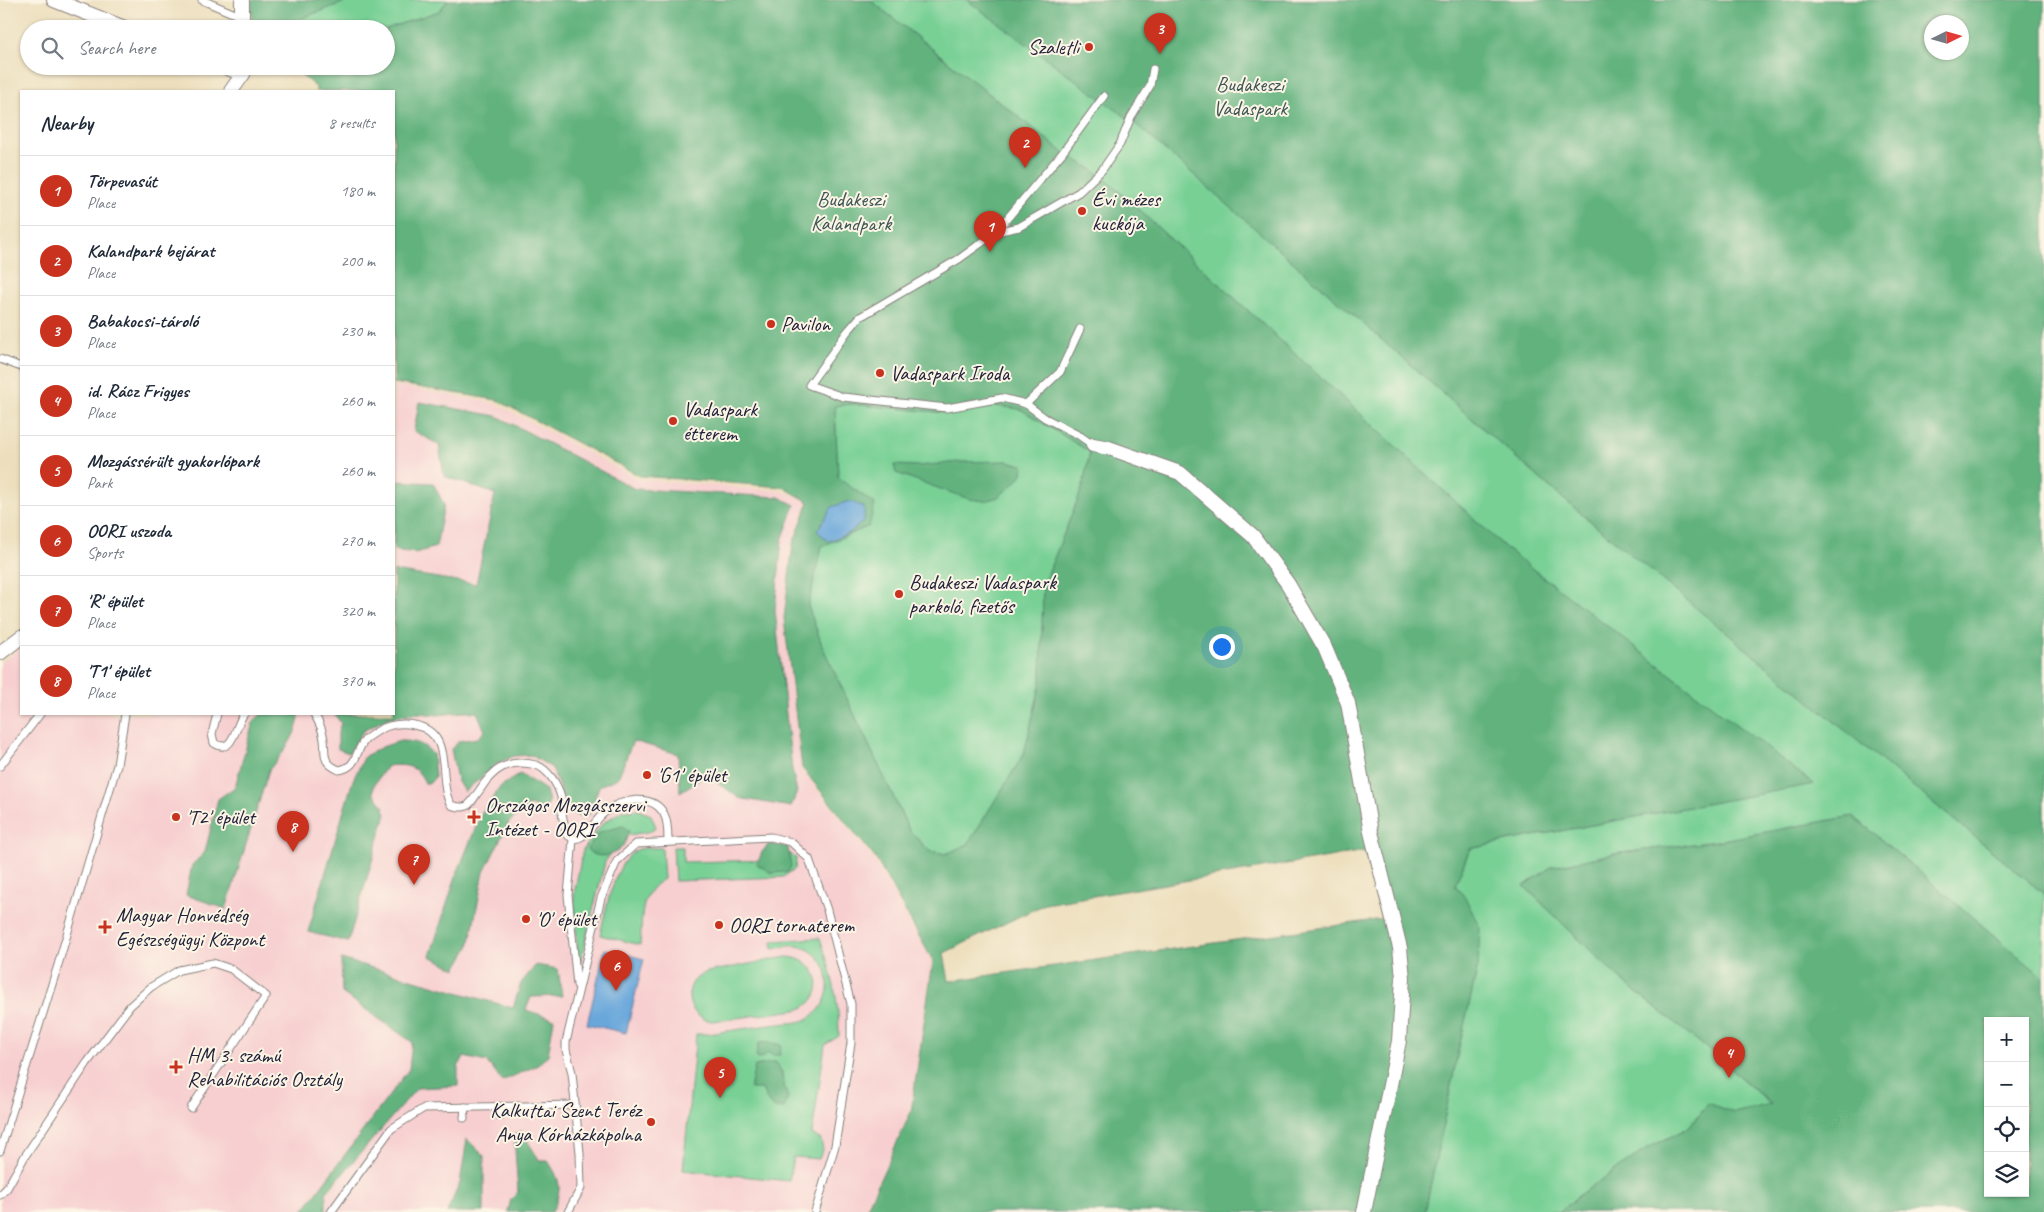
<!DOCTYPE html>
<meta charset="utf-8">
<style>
:root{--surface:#fff;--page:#f2f2f3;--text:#1f2937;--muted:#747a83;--line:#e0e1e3;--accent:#c8321e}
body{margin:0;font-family:Caveat,sans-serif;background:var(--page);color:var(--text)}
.controls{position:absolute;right:15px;bottom:15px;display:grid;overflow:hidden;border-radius:0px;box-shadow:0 1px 4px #0004}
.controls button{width:45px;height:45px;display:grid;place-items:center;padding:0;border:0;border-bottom:1px solid var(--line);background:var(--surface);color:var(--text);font:25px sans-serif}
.compass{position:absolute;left:1924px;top:15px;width:45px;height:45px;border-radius:50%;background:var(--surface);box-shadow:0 1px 4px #0004;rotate:85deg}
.you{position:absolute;left:1221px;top:646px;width:18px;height:18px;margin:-12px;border:4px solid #fff;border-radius:50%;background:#1a73e8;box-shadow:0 0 0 8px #1a73e833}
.badge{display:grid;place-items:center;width:32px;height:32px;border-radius:50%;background:var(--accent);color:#fff;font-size:16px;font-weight:700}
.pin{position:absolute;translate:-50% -41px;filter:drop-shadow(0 1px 2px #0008)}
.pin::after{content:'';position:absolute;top:26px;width:18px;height:15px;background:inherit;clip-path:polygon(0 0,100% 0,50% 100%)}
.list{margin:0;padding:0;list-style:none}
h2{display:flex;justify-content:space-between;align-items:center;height:65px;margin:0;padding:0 20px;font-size:21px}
h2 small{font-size:16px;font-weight:400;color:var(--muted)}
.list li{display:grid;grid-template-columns:32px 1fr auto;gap:15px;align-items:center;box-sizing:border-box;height:70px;padding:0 20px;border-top:1px solid var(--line)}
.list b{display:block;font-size:19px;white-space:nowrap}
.list p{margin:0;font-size:16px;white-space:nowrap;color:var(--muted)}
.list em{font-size:16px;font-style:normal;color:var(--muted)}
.icon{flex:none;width:28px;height:28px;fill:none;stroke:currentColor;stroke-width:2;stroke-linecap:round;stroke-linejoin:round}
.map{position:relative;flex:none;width:2044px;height:1212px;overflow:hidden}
.search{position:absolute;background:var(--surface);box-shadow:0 1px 4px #0004;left:20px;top:20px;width:375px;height:55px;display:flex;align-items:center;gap:12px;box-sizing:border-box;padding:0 18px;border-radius:28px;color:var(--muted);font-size:19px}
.panel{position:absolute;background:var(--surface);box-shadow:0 1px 4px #0004;left:20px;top:90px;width:375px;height:625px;border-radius:0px}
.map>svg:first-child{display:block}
.built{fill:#f7cfd0}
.green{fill:#78d095;stroke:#4d7968;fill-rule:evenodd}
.forest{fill:#62b27e;stroke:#426a5c;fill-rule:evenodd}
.water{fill:#69a7db;stroke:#46648b}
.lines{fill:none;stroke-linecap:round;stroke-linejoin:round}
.lane-casing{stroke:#88807c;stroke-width:9}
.street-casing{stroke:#88807c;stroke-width:16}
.lane{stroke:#fff;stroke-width:7}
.street{stroke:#fff;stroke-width:14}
.poi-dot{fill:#c8321e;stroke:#fcf5e5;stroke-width:2}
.labels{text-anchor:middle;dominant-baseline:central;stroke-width:4;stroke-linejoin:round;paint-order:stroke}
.poi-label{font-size:21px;fill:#22223b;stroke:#fcf5e5;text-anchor:start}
.park-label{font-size:21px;fill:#3c5656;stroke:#fcf5e5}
</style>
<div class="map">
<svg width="2044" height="1212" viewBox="0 0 2044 1212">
<rect width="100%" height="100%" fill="#fcf5e5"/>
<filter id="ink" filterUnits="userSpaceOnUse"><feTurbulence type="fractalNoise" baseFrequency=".02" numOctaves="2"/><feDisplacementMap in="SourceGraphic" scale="10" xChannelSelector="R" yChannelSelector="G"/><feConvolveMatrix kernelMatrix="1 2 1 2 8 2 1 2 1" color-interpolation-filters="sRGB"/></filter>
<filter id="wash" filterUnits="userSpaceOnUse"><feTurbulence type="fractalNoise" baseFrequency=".0096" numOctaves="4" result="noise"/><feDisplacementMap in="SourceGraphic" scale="20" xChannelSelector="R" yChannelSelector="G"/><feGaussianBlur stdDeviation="1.12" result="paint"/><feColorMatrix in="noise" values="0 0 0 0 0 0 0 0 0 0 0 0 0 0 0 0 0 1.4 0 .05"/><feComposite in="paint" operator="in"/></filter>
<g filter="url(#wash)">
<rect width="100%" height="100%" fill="#eddfbd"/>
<polygon class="built" points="394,385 495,403 638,479 782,491 808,502 792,544 783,618 801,769 875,861 932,961 910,1112 864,1212 0,1212 0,663 21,647 21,714 394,714"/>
<g class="green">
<polygon points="350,0 448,0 439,11 386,29 289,29 302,18"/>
<polygon points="870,0 1318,0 1269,241 1560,496 2044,894 2044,978 1853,816 1717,841 1613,854 1551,867 1524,886 1618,977 1720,1059 1771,1105 1734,1113 1708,1104 1688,1128 1648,1148 1582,1193 1559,1212 1425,1212 1459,1047 1478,966 1464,895 1455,885 1470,849 1506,841 1813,784 1509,551 1101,175 1063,152"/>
<polygon points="851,404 947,413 997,406 1021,409 1090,452 1082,489 1043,586 1041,682 1024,754 968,844 946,854 929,851 909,830 823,648 808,606 822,546 869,526 838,478 835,406"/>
<polygon points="638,810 651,815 656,827 648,832 621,836 605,862 580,963 578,961 574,894 583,850 603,823 622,811"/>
<polygon points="673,847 683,847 683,862 774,860 784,851 796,858 795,869 783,877 675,881"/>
<path d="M662,848L664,879C638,893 643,918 640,945L600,935C605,913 615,857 639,849C645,847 655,848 662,848Z"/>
<path d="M820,938C832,974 839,998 839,1036L825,1045L812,1134L821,1140L823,1150L819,1159L793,1157L789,1181L683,1170L696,1034H709C732,1030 755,1027 778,1024C787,1023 798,1023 805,1020C840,1005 834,951 796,946C789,945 780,948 773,949L772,941ZM782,1071L783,1088L788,1097L769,1103L762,1089Z"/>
<path d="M786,957C815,957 829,988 807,1005C804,1008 799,1009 796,1010L714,1021C695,1021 683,1001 692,984C695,978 701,975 707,972Z"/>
</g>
<g class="forest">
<polygon points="251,0 350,0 302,18 289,29 252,29"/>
<path d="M448,0H870L1063,152L1101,175L1509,551L1814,784L1506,841L1470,849L1455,885L1464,895L1480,928L1478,966L1459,1047L1425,1212H865L911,1112L933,961L876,859L802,768L784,618L793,544L809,502L783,487L640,476L497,400L394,383V91H316V87L290,66H386V29L439,11ZM851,404L947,413L997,406L1020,409L1090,452L1082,489L1043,586L1041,682L1024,754L968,844L946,854L929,851L909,830L823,648L808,606L822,546L869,526L875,504L838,478L835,406ZM1365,851L1382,919L949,981L944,953L1045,904Z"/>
<path d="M967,0H2044V894L1560,496L1138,126ZM1932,22H1962V52H1932Z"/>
<polygon points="419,402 497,416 635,489 779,497 795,505 782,540 775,610 792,770 797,792 791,807 739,798 707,775 680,792 678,754 633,741 618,778 599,786 589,815 577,816 568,811 552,768 531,755 514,756 498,763 464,792 457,780 451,749 459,741 478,738 485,731 477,712 463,712 438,715 418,713 388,718 363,731 349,753 338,749 338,733 341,723 334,714 394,714 394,571 476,584 495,494 444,476 439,445 414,431"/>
<polygon points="1007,461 1023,465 1022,474 1015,483 998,497 985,501 969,499 896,473 894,465 918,466 960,462"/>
<polygon points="394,481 433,483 444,505 436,547 415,553 394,550"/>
<path d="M261,714H299C299,734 281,755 269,770L226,909L186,895L192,865L205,852L218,799L235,787L253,722Z"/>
<path d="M400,741C415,741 423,743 433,754L435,777L429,784L425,783C417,765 406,764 387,766L374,785L373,793L383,805L386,814L348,942L308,932L353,780L365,756L382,747Z"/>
<polygon points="520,774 546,790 549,802 545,811 530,805 509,822 484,872 469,947 456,969 430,956 456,876 482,812 501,786"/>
<path d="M1853,816L2044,978V1212H1559L1582,1193L1648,1148L1688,1128L1708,1103L1734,1113L1771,1104L1720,1059L1618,977L1524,886L1551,867L1613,854L1717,841ZM1988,1021H2025V1193H1988Z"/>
<path d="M623,826L629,831C627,837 625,845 620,849C611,857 594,859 587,849L600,832Z"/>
<polygon points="769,844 788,847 791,866 788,872 771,873 757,864 762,852"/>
<polygon points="341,959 513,1008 521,983 536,965 558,969 562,996 531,997 526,1010 554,1019 548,1055 538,1065 502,1081 487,1062 464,1057 458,1067 458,1086 417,1088 326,1193 326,1212 302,1212 409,1069 412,1042 342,993"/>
<polygon points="769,1042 781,1045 780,1055 773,1055 768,1053 763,1057 758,1058 756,1056 759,1043"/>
<path d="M776,1062C784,1073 782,1085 788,1097L784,1108H775L769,1103L762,1089H750L755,1066Z"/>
<path d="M521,1131L540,1161H548C562,1182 562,1190 552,1212H508L511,1199L518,1192L514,1135Z"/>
<polygon points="467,1139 484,1156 484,1212 447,1212 460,1183"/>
</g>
<g class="water">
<polygon points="849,501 864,507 864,521 849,533 828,541 817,531 832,507"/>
<polygon points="605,949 644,959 626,1033 587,1024"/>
</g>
</g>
<g filter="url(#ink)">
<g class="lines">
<defs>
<g id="lane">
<polyline points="202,0 242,17"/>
<polyline points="995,232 1019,227 1079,192 1102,170 1120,144 1131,117 1150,86 1153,69"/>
<polyline points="0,359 21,367"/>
<polyline points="1026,404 1060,372 1080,329"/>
<polyline points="1093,445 1080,436 1045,418 1026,404 1002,398 947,408 843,397 809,385 847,332 860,317 959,259 995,233 1063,152 1104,96"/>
<path d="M217,714L212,734L214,743C234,756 235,724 244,714"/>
<path d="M314,714C319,722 323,730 324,740C326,755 321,762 339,770C358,767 354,753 365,740C368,737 376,732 381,729C391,724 404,723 414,725C456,733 436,780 451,805C456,807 461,808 467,806C472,803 475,796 479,791C493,769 508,758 536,765C548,769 558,785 561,797C562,802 561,808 562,813C563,820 565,828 567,835C572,838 576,840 581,837C591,831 596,819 605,812C620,799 653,793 664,814C668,821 668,833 668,841"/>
<polyline points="0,766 40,714"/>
<polyline points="573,839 568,895 577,985"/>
<polyline points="499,1106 500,1116"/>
<polyline points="464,1118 465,1107"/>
<polyline points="0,1151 58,965 117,765 125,714"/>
<polyline points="0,1195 7,1188 25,1156 87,1063 130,1006 151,987 179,970 213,963 231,969 266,996 191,1108"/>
<polyline points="331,1212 391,1129 424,1108 575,1105"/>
<polyline points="568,1212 581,1188 580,1153 572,1073 566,1050 566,1042 601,898 617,861 636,844 771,837 791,842 809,859 827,910 851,1004 851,1043 835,1146 815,1212"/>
</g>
<g id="street">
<polyline points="54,0 127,29"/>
<polyline points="242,0 242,29"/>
<polyline points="223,66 243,74"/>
<polyline points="231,91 243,74 243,66"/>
<polyline points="1093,445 1109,448 1180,473 1253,536 1288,584 1325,648 1348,703 1371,832 1400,948 1403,978 1399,1041 1364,1212"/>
<polyline points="0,653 21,637"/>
</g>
</defs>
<use href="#lane" class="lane-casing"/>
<use href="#street" class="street-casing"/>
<use href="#lane" class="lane"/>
<use href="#street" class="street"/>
</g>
</g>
<g class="poi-dot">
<circle cx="1089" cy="47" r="5"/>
<circle cx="1082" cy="211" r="5"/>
<circle cx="771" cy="324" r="5"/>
<circle cx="880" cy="373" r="5"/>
<circle cx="673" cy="421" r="5"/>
<circle cx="899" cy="594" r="5"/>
<circle cx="647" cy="775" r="5"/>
<circle cx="176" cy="817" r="5"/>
<path d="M471.5 809.5h5v5h5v5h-5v5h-5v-5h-5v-5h5z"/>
<circle cx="526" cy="919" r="5"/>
<circle cx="719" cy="925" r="5"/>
<path d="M102.5 919.5h5v5h5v5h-5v5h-5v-5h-5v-5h5z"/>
<path d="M173.5 1059.5h5v5h5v5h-5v5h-5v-5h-5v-5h5z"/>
<circle cx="651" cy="1122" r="5"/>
</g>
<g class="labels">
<g class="poi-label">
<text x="1079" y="47" text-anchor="end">Szaletli</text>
<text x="1092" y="199">Évi mézes<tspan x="1092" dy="24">kuckója</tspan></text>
<text x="781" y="324">Pavilon</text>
<text x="890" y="373">Vadaspark Iroda</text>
<text x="683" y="409">Vadaspark<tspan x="683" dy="24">étterem</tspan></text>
<text x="909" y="582">Budakeszi Vadaspark<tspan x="909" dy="24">parkoló, fizetős</tspan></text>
<text x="657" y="775">'G1' épület</text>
<text x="485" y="805">Országos Mozgásszervi<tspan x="485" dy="24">Intézet - OORI</tspan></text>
<text x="186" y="817">'T2' épület</text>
<text x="116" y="915">Magyar Honvédség<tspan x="116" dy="24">Egészségügyi Központ</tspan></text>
<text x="536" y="919">'O' épület</text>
<text x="729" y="925">OORI tornaterem</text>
<text x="187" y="1055">HM 3. számú<tspan x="187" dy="24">Rehabilitációs Osztály</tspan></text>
<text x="641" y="1110" text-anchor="end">Kalkuttai Szent Teréz<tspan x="641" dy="24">Anya Kórházkápolna</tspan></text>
</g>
<g class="park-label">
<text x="1250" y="84">Budakeszi<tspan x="1250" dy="24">Vadaspark</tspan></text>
<text x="851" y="199">Budakeszi<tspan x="851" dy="24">Kalandpark</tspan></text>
</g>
</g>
</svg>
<div class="controls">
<button>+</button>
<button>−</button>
<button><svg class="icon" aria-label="locate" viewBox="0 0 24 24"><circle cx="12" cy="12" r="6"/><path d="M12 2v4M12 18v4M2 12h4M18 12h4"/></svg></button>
<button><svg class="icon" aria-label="layers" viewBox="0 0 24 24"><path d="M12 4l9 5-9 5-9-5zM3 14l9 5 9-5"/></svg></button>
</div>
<svg class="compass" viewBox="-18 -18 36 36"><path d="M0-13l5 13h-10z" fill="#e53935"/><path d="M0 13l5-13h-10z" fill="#747a83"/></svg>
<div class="you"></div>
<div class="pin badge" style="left:990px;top:252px">1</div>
<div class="pin badge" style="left:1025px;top:168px">2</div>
<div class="pin badge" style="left:1160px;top:54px">3</div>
<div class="pin badge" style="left:1729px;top:1078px">4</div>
<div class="pin badge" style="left:720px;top:1098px">5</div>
<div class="pin badge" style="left:616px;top:991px">6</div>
<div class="pin badge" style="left:414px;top:885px">7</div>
<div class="pin badge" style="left:293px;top:852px">8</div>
<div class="search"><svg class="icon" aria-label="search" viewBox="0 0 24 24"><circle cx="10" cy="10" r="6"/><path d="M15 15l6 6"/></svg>Search here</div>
<section class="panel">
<h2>Nearby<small>8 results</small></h2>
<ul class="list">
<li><span class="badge">1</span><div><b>Törpevasút</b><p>Place</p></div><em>180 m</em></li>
<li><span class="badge">2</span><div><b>Kalandpark bejárat</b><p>Place</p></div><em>200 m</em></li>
<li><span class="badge">3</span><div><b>Babakocsi-tároló</b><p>Place</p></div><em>230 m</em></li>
<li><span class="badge">4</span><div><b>id. Rácz Frigyes</b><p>Place</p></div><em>260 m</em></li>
<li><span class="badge">5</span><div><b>Mozgássérült gyakorlópark</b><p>Park</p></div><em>260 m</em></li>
<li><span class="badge">6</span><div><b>OORI uszoda</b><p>Sports</p></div><em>270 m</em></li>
<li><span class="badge">7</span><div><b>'R' épület</b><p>Place</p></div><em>320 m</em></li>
<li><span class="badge">8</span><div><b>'T1' épület</b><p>Place</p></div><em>370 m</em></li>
</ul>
</section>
</div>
